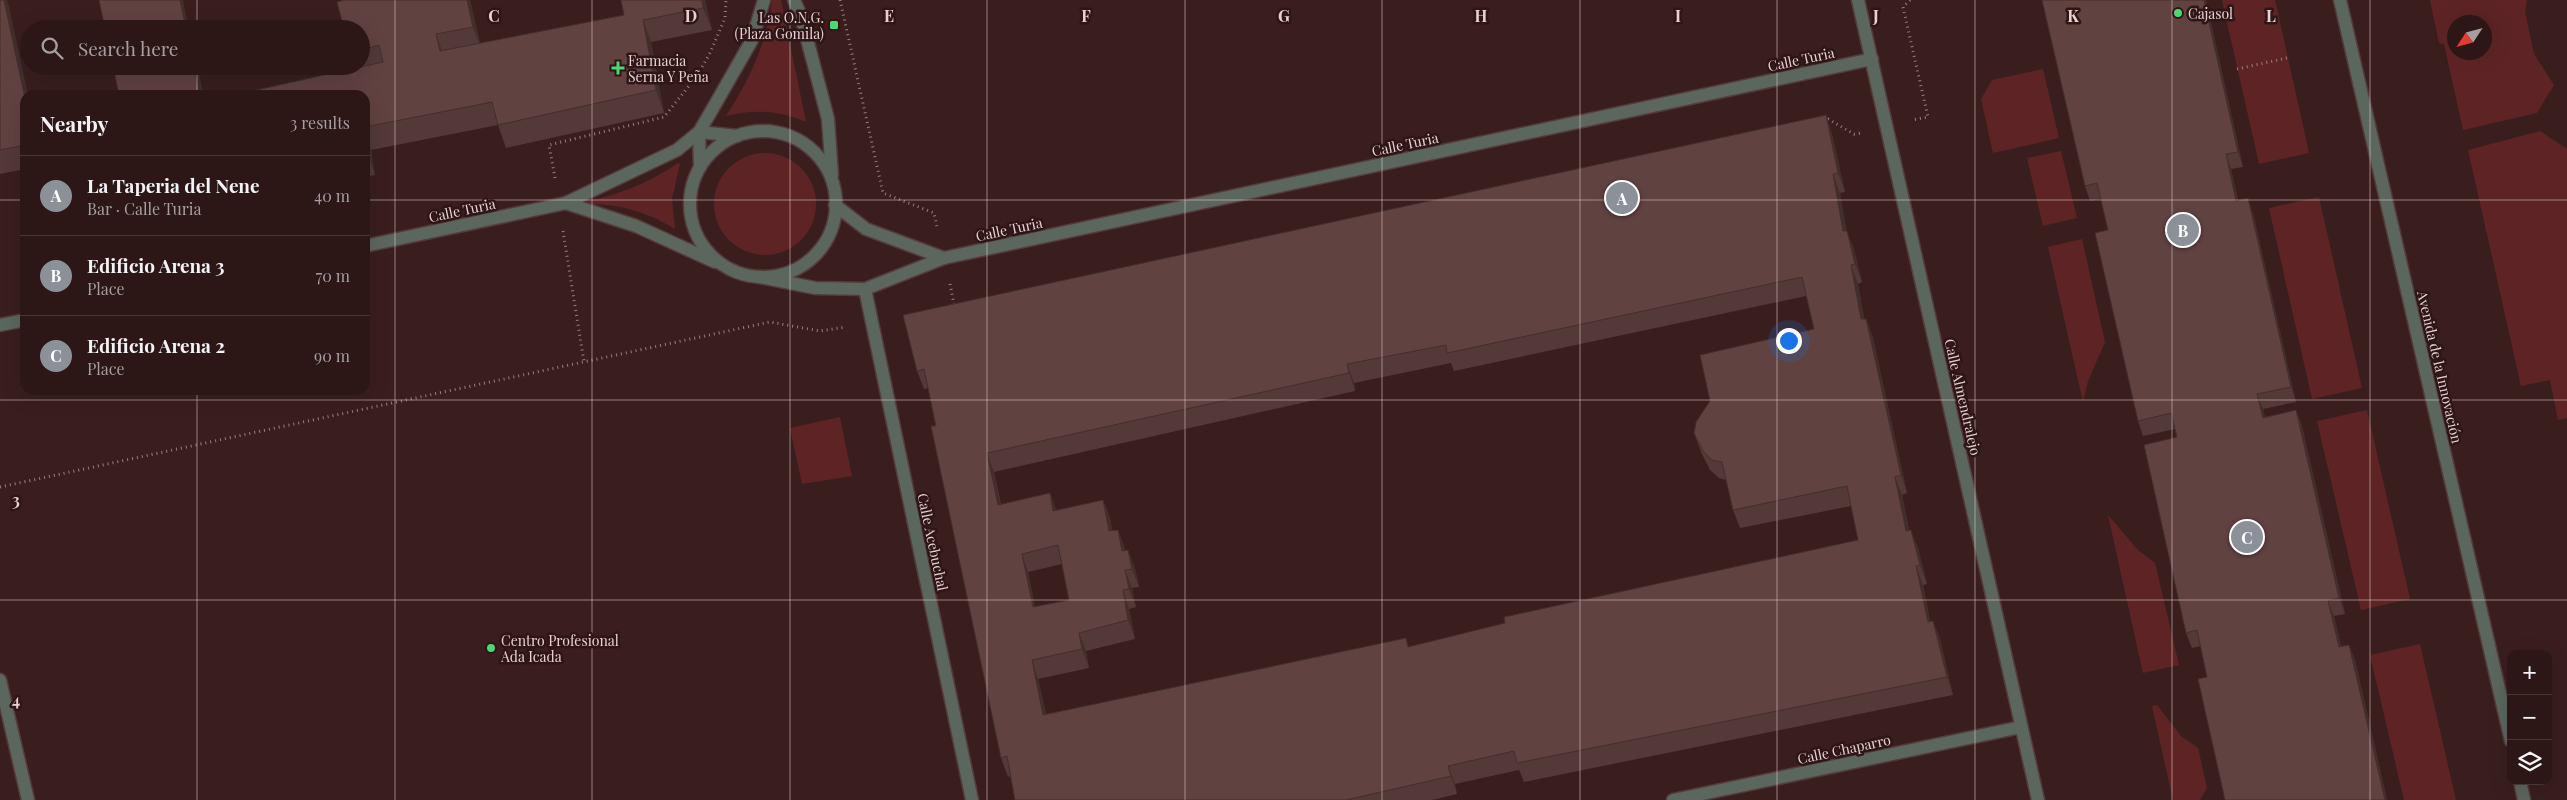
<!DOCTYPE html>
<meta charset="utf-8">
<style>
:root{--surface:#2c1616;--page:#382323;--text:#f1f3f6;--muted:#a69fa1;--line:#483535;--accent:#8c9099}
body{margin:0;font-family:"Playfair Display",serif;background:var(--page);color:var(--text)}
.controls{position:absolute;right:15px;bottom:15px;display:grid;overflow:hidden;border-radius:10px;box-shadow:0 5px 20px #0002}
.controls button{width:45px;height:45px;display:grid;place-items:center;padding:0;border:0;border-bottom:1px solid var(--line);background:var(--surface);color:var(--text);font:25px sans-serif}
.compass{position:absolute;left:2447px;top:15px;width:45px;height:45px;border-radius:50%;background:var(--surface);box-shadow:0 5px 20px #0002;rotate:234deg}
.you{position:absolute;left:1788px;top:340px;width:18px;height:18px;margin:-12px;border:4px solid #fff;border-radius:50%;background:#1a73e8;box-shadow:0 0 0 8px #1a73e833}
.badge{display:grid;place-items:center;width:32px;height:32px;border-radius:50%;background:var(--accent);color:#fff;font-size:16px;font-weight:700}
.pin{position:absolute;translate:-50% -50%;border:2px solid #fff;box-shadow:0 1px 5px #0006}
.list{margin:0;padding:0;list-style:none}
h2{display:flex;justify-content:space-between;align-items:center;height:65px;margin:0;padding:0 20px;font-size:21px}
h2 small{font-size:16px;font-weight:400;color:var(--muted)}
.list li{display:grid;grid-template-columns:32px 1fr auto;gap:15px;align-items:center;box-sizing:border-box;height:80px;padding:0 20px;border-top:1px solid var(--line)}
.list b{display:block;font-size:19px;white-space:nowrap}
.list p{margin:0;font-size:16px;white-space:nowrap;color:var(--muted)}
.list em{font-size:16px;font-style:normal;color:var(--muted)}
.icon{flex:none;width:28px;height:28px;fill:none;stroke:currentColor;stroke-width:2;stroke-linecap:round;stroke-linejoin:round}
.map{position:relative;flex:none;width:2567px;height:800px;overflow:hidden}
.search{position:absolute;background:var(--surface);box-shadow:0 5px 20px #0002;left:20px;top:20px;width:350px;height:55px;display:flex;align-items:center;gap:12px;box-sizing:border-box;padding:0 18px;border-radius:28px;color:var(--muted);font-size:19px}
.panel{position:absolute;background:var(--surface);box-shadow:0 5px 20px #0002;left:20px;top:90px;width:350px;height:305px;border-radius:15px}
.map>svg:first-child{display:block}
.green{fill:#5e2425;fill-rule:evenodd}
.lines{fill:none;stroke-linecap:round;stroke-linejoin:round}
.street-casing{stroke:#553b3b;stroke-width:15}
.path{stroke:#967f7f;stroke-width:3;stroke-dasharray:1 4;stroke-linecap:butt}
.street{stroke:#5b665d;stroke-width:12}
.wall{fill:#533938;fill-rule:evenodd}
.shaded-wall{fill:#432e2e}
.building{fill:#604241;stroke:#432e2e;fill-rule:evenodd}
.grid{fill:none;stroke:#e5d2d1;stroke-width:1;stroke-opacity:0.55}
.poi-dot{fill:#4dd676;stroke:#2f1515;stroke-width:2}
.labels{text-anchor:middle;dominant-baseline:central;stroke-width:5;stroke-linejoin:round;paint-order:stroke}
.poi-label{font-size:14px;fill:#e5d2d1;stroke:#2f1515;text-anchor:start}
.street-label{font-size:14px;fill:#e5d2d1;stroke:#2f1515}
.grid-label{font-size:16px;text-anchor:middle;font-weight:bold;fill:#e5d2d1;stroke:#2f1515;stroke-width:5;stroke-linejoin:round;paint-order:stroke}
</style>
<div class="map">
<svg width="2567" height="800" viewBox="0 0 2567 800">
<rect width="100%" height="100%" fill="#3a1e1e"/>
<g class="green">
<path d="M772,0H781L806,122C779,110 755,109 726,116C749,80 767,43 772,0Z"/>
<polygon points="2222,0 2275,0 2309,153 2259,164"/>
<path d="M2430,0H2527L2525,12L2534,54L2554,85L2537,113L2463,130L2444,44L2439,43ZM2454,22H2484V52H2454Z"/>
<polygon points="2043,69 2059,138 1993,153 1981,99 1992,80"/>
<polygon points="2540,131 2567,149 2567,418 2558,420 2550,380 2521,386 2468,150"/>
<polygon points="2061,151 2077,218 2043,226 2027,158"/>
<circle cx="765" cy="204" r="51"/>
<path d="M678,163L680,164L672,199L675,229C646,211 618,203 583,204V202C619,195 649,183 678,163Z"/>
<polygon points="2319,197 2362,388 2312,399 2269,208"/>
<polygon points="2082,239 2105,342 2088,381 2083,402 2048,247"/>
<polygon points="2367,410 2410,599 2361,610 2317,421"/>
<polygon points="840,417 852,476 802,484 790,428"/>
<polygon points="2108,515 2138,550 2155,563 2179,665 2143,673"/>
<polygon points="2420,644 2456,800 2404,800 2370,655"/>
<polygon points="2157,705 2181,736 2198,748 2207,788 2200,800 2173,800 2152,706"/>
</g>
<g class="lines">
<defs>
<g id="street">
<polyline points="794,0 801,16 828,119 832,175"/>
<polyline points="1858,0 2038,800"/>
<polyline points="2340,0 2511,741"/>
<circle cx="763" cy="204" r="73"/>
<polyline points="700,167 699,132 737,136"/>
<polyline points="566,203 636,226 715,262"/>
<polyline points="835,205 866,229 944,258"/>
<polyline points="365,246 566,203 677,150 699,132 709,115 752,40 764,0"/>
<polyline points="760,277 815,288 865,289 944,258 1872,59"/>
<polyline points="865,289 972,800"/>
<polyline points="0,325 25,320"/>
<polyline points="0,680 28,800"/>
<polyline points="2520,781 2524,800"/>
<polyline points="1673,800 2021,727"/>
</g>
</defs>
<use href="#street" class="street-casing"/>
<g class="path">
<polyline points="840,0 883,193 934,213 937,227"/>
<polyline points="1910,0 1903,7 1928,117 1912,120"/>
<polyline points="2237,69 2287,58"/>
<polyline points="1823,120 1828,119 1854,134 1862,133"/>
<polyline points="555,178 549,145 664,117 697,76 710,53 725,18 726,0"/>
<polyline points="563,231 584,362"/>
<polyline points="950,284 954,304"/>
<polyline points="0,487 770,322 820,331 846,327"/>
</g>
<use href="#street" class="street"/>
</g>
<g class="wall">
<polygon points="0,0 9,6 25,95 25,169 0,174"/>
<polygon points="344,0 470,0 480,43 624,15 621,0 705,0 712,30 651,42 664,113 506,148 498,125 371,150 375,175 365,177 365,95 355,66 361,66 361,29"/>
<polygon points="2206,0 2243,167 2231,169 2238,200 2253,213 2296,402 2263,409 2265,417 2296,410 2302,426 2345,614 2334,616 2341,646 2349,645 2355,660 2387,800 2225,800 2207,677 2201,646 2192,648 2186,633 2177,437 2175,429 2143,436 2138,421 2108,230 2101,199 2090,201 2085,186"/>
<path d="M1826,115L1832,134L1845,192L1840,193L1846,231L1854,249L1862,282L1858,284L1864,319H1866L1873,338L1907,493L1902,495L1909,530L1918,548L1927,584L1923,585L1930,621H1933L1940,639L1953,695L1524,782L1519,770L1455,784L1457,794L1432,800H1015L1010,776L1008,777L1001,758L928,388L924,389L917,371ZM1806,296L1814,329L1694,433L1701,452L1710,470L1719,478L1726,480L1733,510L1740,528L1851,506L1858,540L1409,647L1046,714L1038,679L1089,668L1086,651L1135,639L1129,609L1136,607L1132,588L1139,587L1135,569L1128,550L1125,551L1118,530L1112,531L1110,518L1103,500L1056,510L1050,493L1001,504L994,472L1355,391L1354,383L1451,363L1454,371ZM1062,564L1069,600L1035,607L1028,572Z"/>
</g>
<g class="shaded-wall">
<polygon points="4,0 7,0 9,6 28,95 25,95 25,98"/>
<polygon points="180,0 183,0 189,29 186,29"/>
<polygon points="467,0 470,0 481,49 473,27"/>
<polygon points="702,0 705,0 712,30 703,8"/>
<polygon points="2204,0 2206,0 2243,167 2238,152"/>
<polygon points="643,20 651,42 664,113 656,90"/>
<polygon points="436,34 444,57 440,51"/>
<polygon points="194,66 197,66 204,95 200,95"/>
<polygon points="1826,115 1832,134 1845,192 1838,173"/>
<polygon points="365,134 371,150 375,175 367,152 365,141"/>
<polygon points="2226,154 2231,169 2242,216 2236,201"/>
<polygon points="1833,174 1840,193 1850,249 1843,231"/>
<polygon points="2248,198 2253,213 2296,402 2291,387"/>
<polygon points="1847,231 1854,249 1862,282 1855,264"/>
<polygon points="1851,265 1858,284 1868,338 1861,319"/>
<polygon points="1866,319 1873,338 1907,493 1901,475"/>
<polygon points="1347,364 1354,383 1355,391 1349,373"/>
<polygon points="2257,394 2263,409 2268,433 2263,418"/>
<polygon points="2296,410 2302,426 2345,614 2339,598"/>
<polygon points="987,453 994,472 1004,523 998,505"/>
<polygon points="1895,477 1902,495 1913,549 1906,531"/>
<polygon points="1050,493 1057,512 1053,511"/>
<polygon points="1103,500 1110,518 1116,550 1109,531"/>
<polygon points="1118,530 1125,548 1129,569 1122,551"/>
<polygon points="1911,530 1918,548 1927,584 1920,565"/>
<polygon points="1128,550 1135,569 1139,587 1132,569"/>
<polygon points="1022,554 1028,572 1039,626 1033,607"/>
<polygon points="1916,566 1923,585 1934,641 1928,622"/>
<polygon points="1125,570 1132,588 1136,607 1129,589"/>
<polygon points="1123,590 1129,609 1135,639 1128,620"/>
<polygon points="2328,601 2334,616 2345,662 2339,647"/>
<polygon points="1933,621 1940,639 1953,695 1947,677"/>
<polygon points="1079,633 1086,651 1089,668 1082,649"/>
<polygon points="2349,645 2355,660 2387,800 2385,800"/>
<polygon points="1032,660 1038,679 1050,733 1043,715"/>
<polygon points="1448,766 1455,784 1457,794 1451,776"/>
</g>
<g class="building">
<polygon points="0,0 4,0 25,98 25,145 0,150"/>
<polygon points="99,0 180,0 186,29 105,29"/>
<polygon points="344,0 467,0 473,27 436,34 440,51 624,15 621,0 702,0 703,8 643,20 656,90 498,125 492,102 365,127 365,95 234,95 383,62 379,45 361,50 361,29 344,29 337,2"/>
<polygon points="2042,0 2204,0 2238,152 2226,154 2236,201 2248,198 2291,387 2257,394 2263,418 2296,410 2339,598 2328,601 2339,647 2349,645 2385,800 2225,800 2198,679 2207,677 2197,630 2186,633 2144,445 2177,437 2171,413 2138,421 2095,233 2108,230 2097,183 2085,186"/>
<polygon points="113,66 194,66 200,95 119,95"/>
<path d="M1826,115L1838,173L1833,174L1843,231H1847L1855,264L1851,265L1861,319H1866L1901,475L1895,477L1906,531L1911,530L1920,565L1916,566L1928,622L1933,621L1947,677L1517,763L1514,751L1448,766L1451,776L1346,800H1015L1007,756L1001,758L931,426H936L924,369L917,371L903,315ZM1802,277L1814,329L1700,355L1710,401L1696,422L1694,433L1703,451L1712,460L1722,462L1733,510L1847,486L1858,540L1504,617L1505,623L1408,647L1406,638L1043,715L1032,660L1082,649L1079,633L1128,620L1123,590L1129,589L1125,570L1132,569L1128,550L1122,551L1118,530L1109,531L1103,500L1053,511L1050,493L998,505L987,453L1349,373L1347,364L1446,345L1447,353ZM1058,545L1069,600L1033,607L1022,554Z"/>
<polygon points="365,141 367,152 365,153"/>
</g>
<path class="grid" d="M197,0V29M395,0V800M592,0V800M790,0V800M987,0V800M1185,0V800M1382,0V800M1580,0V800M1777,0V800M1975,0V800M2172,0V800M2370,0V800M197,66V95M0,200H25M365,200H2567M197,390V800M0,400H2567M0,600H2567"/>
<g class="poi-dot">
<circle cx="2178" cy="13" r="5"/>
<rect x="829" y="20" width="10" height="10" rx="2.5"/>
<path d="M615.5 60.5h5v5h5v5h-5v5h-5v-5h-5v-5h5z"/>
<circle cx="491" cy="648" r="5"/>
</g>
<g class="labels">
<g class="poi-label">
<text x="2188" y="13">Cajasol</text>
<text x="824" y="17" text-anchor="end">Las O.N.G.<tspan x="824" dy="16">(Plaza Gomila)</tspan></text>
<text x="628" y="60">Farmacia<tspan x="628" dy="16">Serna Y Peña</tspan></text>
<text x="501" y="640">Centro Profesional<tspan x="501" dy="16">Ada Icada</tspan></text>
</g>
<g class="street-label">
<text transform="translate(1801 59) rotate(-12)">Calle Turia</text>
<text transform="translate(1405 144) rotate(-12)">Calle Turia</text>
<text transform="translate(462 210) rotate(-12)">Calle Turia</text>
<text transform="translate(1009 229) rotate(-12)">Calle Turia</text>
<text transform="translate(2440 367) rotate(77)">Avenida de la Innovación</text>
<text transform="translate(1963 397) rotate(77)">Calle Almendralejo</text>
<text transform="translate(933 542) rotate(78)">Calle Acebuchal</text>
<text transform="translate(1844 749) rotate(-12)">Calle Chaparro</text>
</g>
</g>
<g class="grid-label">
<text x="494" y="22">C</text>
<text x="691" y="22">D</text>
<text x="889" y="22">E</text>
<text x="1086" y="22">F</text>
<text x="1284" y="22">G</text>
<text x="1481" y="22">H</text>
<text x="1678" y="22">I</text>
<text x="1876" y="22">J</text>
<text x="2073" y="22">K</text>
<text x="2271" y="22">L</text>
<text x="16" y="506">3</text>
<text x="16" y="706">4</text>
</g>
</svg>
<div class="controls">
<button>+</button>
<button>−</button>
<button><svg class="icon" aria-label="layers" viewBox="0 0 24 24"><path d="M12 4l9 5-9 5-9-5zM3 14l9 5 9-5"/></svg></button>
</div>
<svg class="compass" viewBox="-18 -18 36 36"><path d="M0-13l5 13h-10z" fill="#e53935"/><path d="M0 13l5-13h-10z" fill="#a69fa1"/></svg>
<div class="you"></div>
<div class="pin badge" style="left:1622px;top:198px">A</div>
<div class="pin badge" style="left:2183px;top:230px">B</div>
<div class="pin badge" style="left:2247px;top:537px">C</div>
<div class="search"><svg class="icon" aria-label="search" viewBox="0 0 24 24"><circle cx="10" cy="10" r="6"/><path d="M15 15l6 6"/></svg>Search here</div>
<section class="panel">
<h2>Nearby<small>3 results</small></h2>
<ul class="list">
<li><span class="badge">A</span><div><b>La Taperia del Nene</b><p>Bar · Calle Turia</p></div><em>40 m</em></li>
<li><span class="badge">B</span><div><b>Edificio Arena 3</b><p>Place</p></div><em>70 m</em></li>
<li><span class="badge">C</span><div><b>Edificio Arena 2</b><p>Place</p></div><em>90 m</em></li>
</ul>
</section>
</div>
